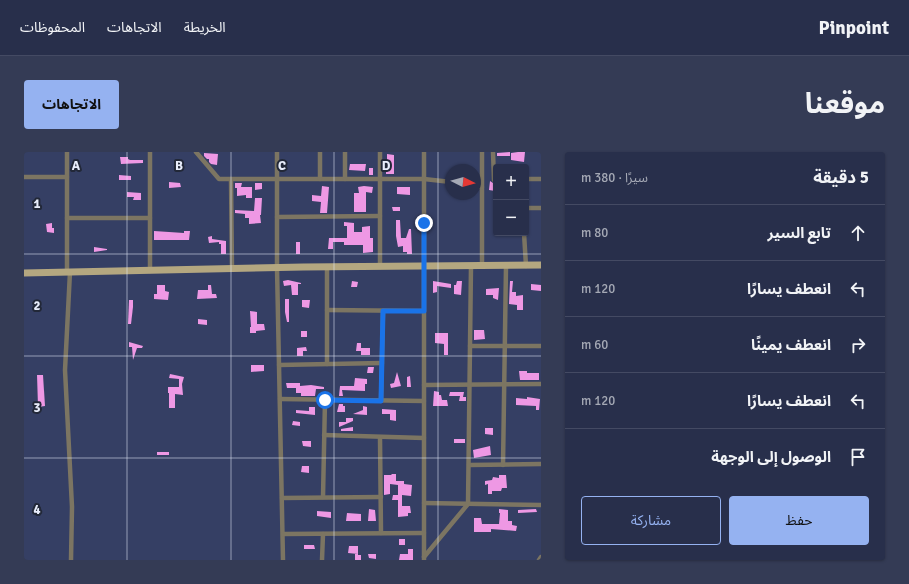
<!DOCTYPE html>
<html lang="ar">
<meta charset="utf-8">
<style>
:root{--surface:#282f4b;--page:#343b55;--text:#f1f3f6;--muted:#a5a9b5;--line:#444a63;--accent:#95b2f1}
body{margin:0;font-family:Signika,"Noto Sans Arabic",sans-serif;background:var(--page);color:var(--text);direction:rtl}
.controls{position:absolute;right:12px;top:12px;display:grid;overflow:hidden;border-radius:4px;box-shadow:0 1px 3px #0004}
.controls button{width:36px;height:36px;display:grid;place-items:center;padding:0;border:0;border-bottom:1px solid var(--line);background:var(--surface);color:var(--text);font:20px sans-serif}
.compass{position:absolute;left:421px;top:12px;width:36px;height:36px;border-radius:50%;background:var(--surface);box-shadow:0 1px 3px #0004;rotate:96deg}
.stop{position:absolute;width:12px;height:12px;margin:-9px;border:3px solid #1a73e8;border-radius:50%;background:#fff}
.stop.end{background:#1a73e8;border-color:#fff;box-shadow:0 1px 4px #0008}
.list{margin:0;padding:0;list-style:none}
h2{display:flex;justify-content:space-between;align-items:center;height:52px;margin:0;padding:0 16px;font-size:17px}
h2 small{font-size:13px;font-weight:400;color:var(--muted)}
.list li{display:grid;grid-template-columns:26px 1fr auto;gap:12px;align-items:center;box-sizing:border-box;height:56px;padding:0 16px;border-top:1px solid var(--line)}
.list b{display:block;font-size:15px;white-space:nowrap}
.list em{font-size:13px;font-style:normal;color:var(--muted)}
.actions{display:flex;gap:8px;padding:12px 16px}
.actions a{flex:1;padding:9px 0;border:1px solid var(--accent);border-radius:4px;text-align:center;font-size:14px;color:var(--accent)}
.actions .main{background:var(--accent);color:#111}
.icon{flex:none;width:22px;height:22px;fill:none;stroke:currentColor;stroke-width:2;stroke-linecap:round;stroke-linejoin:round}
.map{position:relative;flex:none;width:517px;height:408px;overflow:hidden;direction:ltr;border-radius:4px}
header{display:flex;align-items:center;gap:24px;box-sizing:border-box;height:56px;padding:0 20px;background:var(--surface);border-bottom:1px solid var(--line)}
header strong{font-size:19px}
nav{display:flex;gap:22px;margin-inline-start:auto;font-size:14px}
.intro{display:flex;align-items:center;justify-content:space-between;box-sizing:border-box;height:96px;padding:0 24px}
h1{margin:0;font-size:28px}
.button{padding:10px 18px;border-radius:4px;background:var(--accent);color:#111;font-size:14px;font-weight:700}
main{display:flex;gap:24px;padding:0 24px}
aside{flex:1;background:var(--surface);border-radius:4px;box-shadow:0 1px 3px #0004}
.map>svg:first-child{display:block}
.building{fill:#ee98e4}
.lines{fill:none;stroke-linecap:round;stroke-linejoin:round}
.street{stroke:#7c7562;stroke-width:4.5}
.primary{stroke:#b4a780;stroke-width:7}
.route{stroke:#1a73e8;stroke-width:5}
.grid{fill:none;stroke:#e8edfb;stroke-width:1;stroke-opacity:0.55}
.grid-label{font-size:13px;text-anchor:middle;font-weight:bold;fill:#e8edfb;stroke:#222838;stroke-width:4;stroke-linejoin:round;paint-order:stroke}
</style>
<header>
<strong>Pinpoint</strong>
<nav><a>الخريطة</a><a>الاتجاهات</a><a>المحفوظات</a></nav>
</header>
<div class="intro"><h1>موقعنا</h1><a class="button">الاتجاهات</a></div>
<main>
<aside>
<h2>5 دقيقة<small>سيرًا · 380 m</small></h2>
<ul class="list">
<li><svg class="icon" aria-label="ahead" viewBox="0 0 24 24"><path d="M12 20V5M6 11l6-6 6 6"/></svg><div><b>تابع السير</b></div><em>80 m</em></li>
<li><svg class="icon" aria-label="left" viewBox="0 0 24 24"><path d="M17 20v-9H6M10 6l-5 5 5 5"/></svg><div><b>انعطف يسارًا</b></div><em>120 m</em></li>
<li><svg class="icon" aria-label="right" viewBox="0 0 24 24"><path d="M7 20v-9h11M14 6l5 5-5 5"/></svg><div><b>انعطف يمينًا</b></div><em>60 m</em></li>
<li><svg class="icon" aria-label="left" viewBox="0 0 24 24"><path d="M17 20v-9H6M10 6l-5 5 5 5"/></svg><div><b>انعطف يسارًا</b></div><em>120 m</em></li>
<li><svg class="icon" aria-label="arrive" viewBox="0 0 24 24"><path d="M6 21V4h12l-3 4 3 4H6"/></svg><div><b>الوصول إلى الوجهة</b></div></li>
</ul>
<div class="actions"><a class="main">حفظ</a><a>مشاركة</a></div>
</aside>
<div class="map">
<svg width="517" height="408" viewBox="0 0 517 408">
<rect width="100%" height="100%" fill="#353f64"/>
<g class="building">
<polygon points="486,0 486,4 473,4 473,1"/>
<polygon points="494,0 501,0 500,10 487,8 487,1"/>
<polygon points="180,1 194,2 193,13 187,12 185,10 185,7 183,7 180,4"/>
<polygon points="363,2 370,3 370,22 362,22 362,12 363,13"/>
<polygon points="96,5 104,5 104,7 106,8 119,8 119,11 97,12"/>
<polygon points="326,12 342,12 341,19 325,18"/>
<rect x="345" y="16" width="4" height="7"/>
<polygon points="95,23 107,24 107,28 95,28"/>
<polygon points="466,29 469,31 472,32 471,39 465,38"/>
<polygon points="145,30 156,31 157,35 145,36"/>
<polygon points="211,31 218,31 217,35 228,35 228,46 222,46 222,43 213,44 213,36 211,36"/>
<polygon points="231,31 238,31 238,37 231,38"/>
<polygon points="298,34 305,35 303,61 296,61 297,50 288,49 288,43 297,44"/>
<polygon points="340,34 349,35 348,41 342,40 342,60 330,60 330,41 335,41 334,35"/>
<polygon points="373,35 386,35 386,43 373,42"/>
<polygon points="103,40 117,41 117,48 109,48 110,45 103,45"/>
<polygon points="231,46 238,46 237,63 236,63 237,71 225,72 225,66 221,66 221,62 211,61 211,58 230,59"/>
<polygon points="368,55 376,55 376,59 369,59"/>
<polygon points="372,68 376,68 377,86 382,86 385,77 387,77 388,102 383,102 383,100 379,100 379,94 374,95 372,84"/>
<polygon points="320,70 330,71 330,80 338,80 338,75 346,74 346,86 349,86 349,100 339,101 339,93 320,93 320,90 309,90 309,97 304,97 305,86 323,86 323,74 320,74"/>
<polygon points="28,71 28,76 30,76 30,81 23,80 22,72"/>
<polygon points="130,79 160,81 160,79 166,79 165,88 130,88"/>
<polygon points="188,84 188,87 202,89 202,102 197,102 197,92 195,92 195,90 185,91 184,85"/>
<rect x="272" y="90" width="4" height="12"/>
<polygon points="70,95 83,97 83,98 70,100"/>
<polygon points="264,128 277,131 277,132 274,132 274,143 268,143 267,133 260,134 259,129"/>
<polygon points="328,129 334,130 333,135 327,135"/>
<polygon points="409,129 427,132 427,136 413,134 413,140 409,141"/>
<polygon points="433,129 438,129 437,143 430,142 430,133 432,133"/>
<polygon points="486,129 489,129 488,140 492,140 492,144 499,143 499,158 493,158 493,153 485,152"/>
<polygon points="507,132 517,133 517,139 507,138"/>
<polygon points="133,133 141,133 141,139 145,140 144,148 130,147 130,142 133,142"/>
<polygon points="184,133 187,133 188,142 192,142 193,146 173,147 174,138 184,138"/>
<polygon points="475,136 474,148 469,146 469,143 462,143 462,137"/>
<polygon points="261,147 265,147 265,170 263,170 261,160"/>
<polygon points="105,148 109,148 109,155 107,172 104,172"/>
<polygon points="278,148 286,148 285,156 278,155"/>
<polygon points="226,159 233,160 233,172 240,172 241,178 232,179 232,181 226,181 226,175 227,175"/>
<polygon points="174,167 183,168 183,173 174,172"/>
<polygon points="450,178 460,178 461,187 450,188"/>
<rect x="277" y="179" width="6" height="6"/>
<polygon points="411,181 424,181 424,203 420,203 420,192 411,191"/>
<polygon points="105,190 119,194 118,196 113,196 109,208 108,195 105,195"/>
<polygon points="333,191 337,191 337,199 332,199"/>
<polygon points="282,195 283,199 279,199 279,204 273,204 273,196"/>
<rect x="337" y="196" width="9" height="7"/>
<polygon points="227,213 240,213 240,219 227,220"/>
<polygon points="344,215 350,215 349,221 343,221"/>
<polygon points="495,219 503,219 503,221 515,221 515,228 496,228"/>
<polygon points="373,220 377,234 367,236 366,232 370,231"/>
<polygon points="146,222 160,225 158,232 159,243 151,242 151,256 145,256 145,241 144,241 144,235 155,235 155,227 145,226"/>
<polygon points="13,223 19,223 21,254 14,255"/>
<polygon points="386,224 387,235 383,235 383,225"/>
<polygon points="331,226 343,227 343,232 341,232 341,239 318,238 319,244 315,244 316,234 330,234"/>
<polygon points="262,231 276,231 276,234 287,233 300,235 300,237 292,237 291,244 277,244 277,241 272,241 272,236 263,236"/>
<polygon points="410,239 415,240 415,243 417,243 418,248 423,248 424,254 409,254"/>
<polygon points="426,240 440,240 439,245 442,245 442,249 435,249 436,244 425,244"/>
<polygon points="503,245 516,247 515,258 512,258 512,254 492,253 492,246 503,247"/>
<polygon points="315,252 319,252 319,254 321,254 321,260 313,260"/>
<polygon points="339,254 343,255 343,263 329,262 339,258"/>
<polygon points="285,255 291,255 291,263 272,261 272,258 285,259"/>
<polygon points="358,257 372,258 372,269 366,268 366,262 358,262"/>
<polygon points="322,266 329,266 329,269 315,275 315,270 322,270"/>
<polygon points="269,269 276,270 276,274 268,273"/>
<polygon points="329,275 329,279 317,279 317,277"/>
<polygon points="461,276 469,276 469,283 461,282"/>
<rect x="430" y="287" width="11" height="4"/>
<polygon points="278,289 287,289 287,295 279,294"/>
<polygon points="466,294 467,303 450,306 449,298"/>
<rect x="133" y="300" width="12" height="3"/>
<polygon points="278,314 285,314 285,321 277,320"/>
<polygon points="368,322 372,322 372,329 380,329 380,332 388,333 387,344 378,343 378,354 386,354 387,361 384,361 384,364 374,365 374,348 368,348 369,343 374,343 374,333 366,332 366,342 360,343 360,323 367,323"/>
<polygon points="475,323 482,323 483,336 478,336 477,339 468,339 468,342 464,342 464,332 461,333 461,329 468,328 469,325 475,326"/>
<polygon points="345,357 351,358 352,369 344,369"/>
<polygon points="475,357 484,358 484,369 488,369 488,373 493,374 492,379 467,377 467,380 450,380 450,366 457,366 458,372 475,372 476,361 475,361"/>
<polygon points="512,357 513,360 494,361 494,358"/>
<polygon points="293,359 307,360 307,366 293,364"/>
<polygon points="323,361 337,362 337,369 322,369"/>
<rect x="375" y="387" width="6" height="6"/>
<polygon points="280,393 290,393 291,397 280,397"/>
<polygon points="325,394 334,394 334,403 337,403 337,408 331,408 331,402 334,402 324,401"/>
<polygon points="384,397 389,397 389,408 375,408 376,402 384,402"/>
<polygon points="344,402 352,402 352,407 345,406"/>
</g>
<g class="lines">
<g class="street">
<polyline points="43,0 43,120"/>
<polyline points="126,0 126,119"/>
<polyline points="172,0 195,27 400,27 427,30"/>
<polyline points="253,0 253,116 259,408"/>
<polyline points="321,0 321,27"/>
<polyline points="356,0 356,115"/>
<polyline points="400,0 400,408"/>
<polyline points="458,0 458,114"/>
<polyline points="469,0 470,28 472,28"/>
<polyline points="0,25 43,25"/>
<polyline points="207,27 208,117"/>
<polyline points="296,27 296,0"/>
<polyline points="502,27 517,27"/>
<polyline points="451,34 458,35"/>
<polyline points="502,56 517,56"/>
<polyline points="253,65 356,64"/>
<polyline points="43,66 126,66"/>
<polyline points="500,81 502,114"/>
<polyline points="46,120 41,218 48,355 47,408"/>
<polyline points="303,158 400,159"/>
<polyline points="446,194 517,194"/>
<polyline points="303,212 303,115"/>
<polyline points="255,213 358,211"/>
<polyline points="400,233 517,232"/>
<polyline points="256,247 400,249"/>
<polyline points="357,249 359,159"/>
<polyline points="300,283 400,286"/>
<polyline points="356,286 357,381"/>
<polyline points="445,313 517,312"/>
<polyline points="479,313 482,114"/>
<polyline points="299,345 301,248"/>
<polyline points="258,346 357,345"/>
<polyline points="400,351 517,353"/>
<polyline points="259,382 400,381"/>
<polyline points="400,405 444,352 447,114"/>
<polyline points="298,408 299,382"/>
<polyline points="515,408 517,405"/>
</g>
<polyline class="primary" points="0,121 279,115 517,113"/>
</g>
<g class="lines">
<polyline class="route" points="301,248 357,249 359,159 400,159 400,71"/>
</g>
<path class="grid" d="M103,0V408M207,0V408M310,0V408M414,0V408M0,102H517M0,204H517M0,306H517"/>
<g class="grid-label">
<text x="52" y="18">A</text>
<text x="155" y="18">B</text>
<text x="258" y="18">C</text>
<text x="362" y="18">D</text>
<text x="13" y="56">1</text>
<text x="13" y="158">2</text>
<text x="13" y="260">3</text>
<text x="13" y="362">4</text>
</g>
</svg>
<div class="controls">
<button>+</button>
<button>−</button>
</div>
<svg class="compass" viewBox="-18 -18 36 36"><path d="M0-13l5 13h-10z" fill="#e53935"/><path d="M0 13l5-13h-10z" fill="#a5a9b5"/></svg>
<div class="stop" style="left:301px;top:248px"></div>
<div class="stop end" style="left:400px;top:71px"></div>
</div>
</main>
